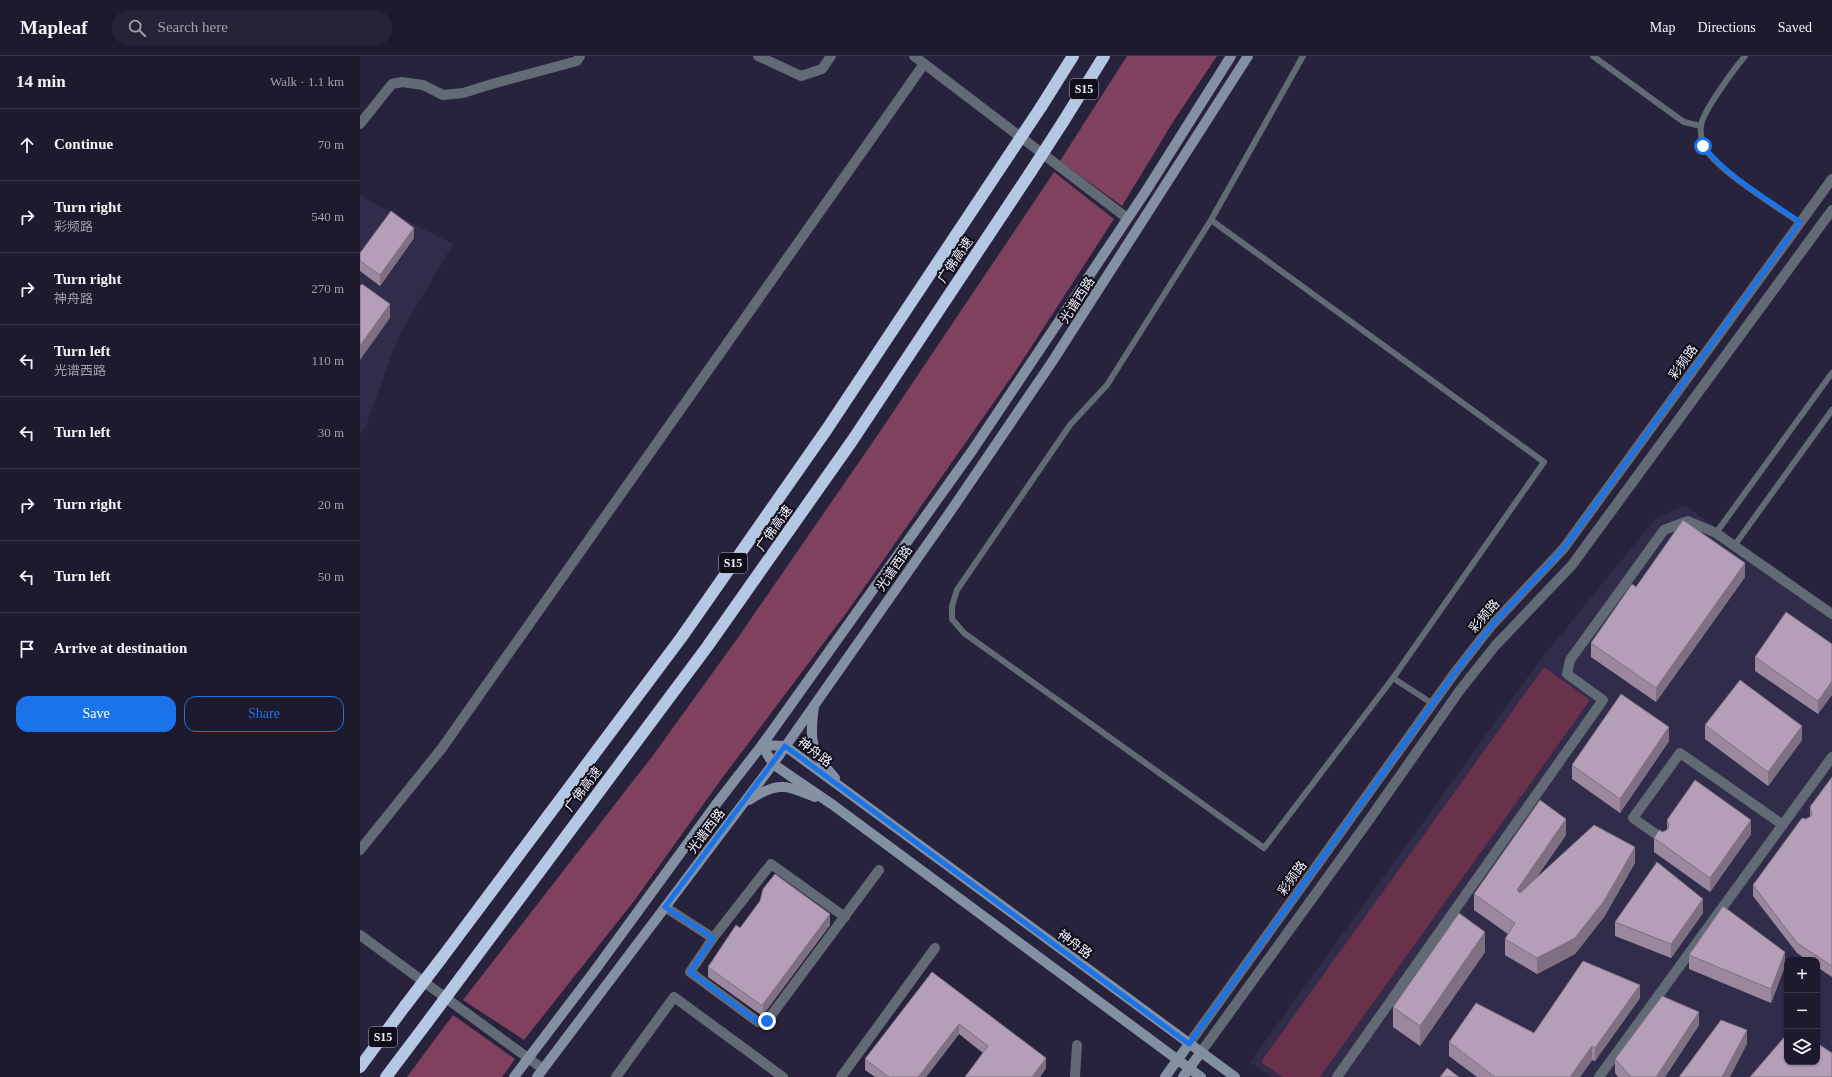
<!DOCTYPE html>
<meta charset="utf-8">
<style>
:root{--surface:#1d1a2d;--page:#252335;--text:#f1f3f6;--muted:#a0a1aa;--line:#3b3849;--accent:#1a73e8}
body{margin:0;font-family:"Times New Roman","Noto Sans SC",serif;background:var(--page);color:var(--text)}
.controls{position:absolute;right:12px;bottom:12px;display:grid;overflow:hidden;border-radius:8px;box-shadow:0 1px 3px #0004}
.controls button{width:36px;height:36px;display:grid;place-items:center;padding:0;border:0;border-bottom:1px solid var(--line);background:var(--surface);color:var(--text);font:20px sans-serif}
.stop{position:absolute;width:12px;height:12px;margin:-9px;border:3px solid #1a73e8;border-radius:50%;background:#fff}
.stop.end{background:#1a73e8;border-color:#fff;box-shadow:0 1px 4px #0008}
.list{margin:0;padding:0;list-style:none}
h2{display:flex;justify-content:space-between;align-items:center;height:52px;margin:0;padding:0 16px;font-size:17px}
h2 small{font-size:13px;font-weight:400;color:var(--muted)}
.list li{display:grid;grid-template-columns:26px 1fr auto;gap:12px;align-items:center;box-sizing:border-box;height:72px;padding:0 16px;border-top:1px solid var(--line)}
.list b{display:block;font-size:15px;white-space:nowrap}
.list p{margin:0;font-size:13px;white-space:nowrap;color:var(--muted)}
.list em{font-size:13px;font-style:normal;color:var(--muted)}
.actions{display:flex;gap:8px;padding:12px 16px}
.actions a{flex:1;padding:9px 0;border:1px solid var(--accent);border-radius:12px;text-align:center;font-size:14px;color:var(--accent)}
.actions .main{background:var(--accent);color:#fff}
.icon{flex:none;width:22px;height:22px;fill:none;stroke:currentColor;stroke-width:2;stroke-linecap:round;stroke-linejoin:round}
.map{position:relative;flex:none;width:1472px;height:1021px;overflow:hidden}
header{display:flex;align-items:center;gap:24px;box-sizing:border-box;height:56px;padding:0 20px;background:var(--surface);border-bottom:1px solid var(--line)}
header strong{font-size:19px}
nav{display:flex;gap:22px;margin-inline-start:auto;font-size:14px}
.search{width:280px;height:36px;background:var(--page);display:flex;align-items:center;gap:10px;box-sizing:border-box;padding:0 14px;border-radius:22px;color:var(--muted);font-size:15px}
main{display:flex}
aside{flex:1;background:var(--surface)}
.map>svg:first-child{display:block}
.built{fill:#302c4a;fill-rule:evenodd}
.green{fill:#6a314b}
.forest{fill:#7f415d}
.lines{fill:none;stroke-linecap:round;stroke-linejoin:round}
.lane{stroke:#626a75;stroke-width:6}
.street{stroke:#626a75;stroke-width:10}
.secondary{stroke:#8390a2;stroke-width:10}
.highway{stroke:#b4c7e3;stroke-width:12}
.highway-bridge{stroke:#b4c7e3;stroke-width:12}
.wall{fill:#9b889e}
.shaded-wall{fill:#7e6f81}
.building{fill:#b49eb8;stroke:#7e6f81}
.route{stroke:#1a73e8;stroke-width:5}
.labels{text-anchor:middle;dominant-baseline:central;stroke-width:4;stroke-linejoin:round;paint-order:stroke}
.shield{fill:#100e19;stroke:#aeacb9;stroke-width:1}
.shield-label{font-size:12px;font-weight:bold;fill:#f1f0fe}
.street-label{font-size:13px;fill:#f1f0fe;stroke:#100e19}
</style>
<header>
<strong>Mapleaf</strong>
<div class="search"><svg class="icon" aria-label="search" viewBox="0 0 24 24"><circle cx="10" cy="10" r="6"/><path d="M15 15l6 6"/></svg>Search here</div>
<nav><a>Map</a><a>Directions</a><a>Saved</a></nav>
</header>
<main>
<aside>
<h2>14 min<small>Walk · 1.1 km</small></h2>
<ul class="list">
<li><svg class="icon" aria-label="ahead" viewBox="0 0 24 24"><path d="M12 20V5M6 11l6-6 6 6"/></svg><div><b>Continue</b></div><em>70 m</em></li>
<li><svg class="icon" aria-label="right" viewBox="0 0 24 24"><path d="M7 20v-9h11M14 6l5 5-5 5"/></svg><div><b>Turn right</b><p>彩频路</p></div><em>540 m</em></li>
<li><svg class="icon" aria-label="right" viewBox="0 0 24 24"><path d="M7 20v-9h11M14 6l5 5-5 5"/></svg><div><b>Turn right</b><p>神舟路</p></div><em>270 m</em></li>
<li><svg class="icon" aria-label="left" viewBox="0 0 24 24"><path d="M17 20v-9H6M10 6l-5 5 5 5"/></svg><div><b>Turn left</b><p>光谱西路</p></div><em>110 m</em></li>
<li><svg class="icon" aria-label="left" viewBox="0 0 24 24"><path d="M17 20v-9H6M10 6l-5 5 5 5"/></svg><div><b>Turn left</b></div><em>30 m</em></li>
<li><svg class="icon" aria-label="right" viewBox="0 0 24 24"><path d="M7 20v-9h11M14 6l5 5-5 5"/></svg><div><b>Turn right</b></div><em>20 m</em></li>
<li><svg class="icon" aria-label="left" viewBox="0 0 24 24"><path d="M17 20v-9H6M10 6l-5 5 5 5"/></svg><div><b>Turn left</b></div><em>50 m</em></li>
<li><svg class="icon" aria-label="arrive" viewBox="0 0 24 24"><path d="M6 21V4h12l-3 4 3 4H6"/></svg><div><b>Arrive at destination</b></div></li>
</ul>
<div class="actions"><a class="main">Save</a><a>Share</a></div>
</aside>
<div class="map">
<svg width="1472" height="1021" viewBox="0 0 1472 1021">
<rect width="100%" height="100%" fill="#27233c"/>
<g class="built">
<polygon points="0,138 9,145 93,188 39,279 5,372 0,378"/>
<path d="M1325,449L1472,557V1021H911L890,1006L1180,604L1296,462ZM1427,904H1457V1006H1427Z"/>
</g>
<polygon class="green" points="1184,611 1230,644 960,1021 923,1021 901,1006"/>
<g class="forest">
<polygon points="767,0 857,0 813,66 762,150 700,105"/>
<polygon points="694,116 754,163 655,316 487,556 360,725 274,845 164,984 103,944 294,698 377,583 517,380"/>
<polygon points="93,959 155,1003 142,1021 47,1021"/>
</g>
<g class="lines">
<g class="lane">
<polyline points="1233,0 1314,59 1324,66 1341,70"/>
<path d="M1385,0C1375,12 1342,56 1341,70C1340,75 1342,87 1344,91C1359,116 1415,149 1440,167"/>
<polyline points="851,164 1184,406 1033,622 904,792 604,577 592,563 592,550 597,534 710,369 747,329 851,164 943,0"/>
<polyline points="1356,477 1472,317"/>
<polyline points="1374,490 1472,354"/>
<polyline points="1033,622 1073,648"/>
</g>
<g class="street">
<polyline points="398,0 441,20 462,13 471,0"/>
<polyline points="554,0 767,162"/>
<polyline points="0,68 32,28 42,26 63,29 83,39 103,37 132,28 217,5 220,0"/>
<polyline points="1303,783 1273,762 1320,697 1423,769"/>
<polyline points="0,794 82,692 564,8"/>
<polyline points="305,851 353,882"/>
<polyline points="485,861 411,808 353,882 330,916 398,966 407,965 519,814"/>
<polyline points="0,879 183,1013"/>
<polyline points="829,988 1096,615 1132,569 1204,492 1472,123"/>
<polyline points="841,996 1004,771 1100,634 1135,590 1212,509 1472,154"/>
<polyline points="256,1021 314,941 423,1021"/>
<polyline points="481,1021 575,892"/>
<polyline points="715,1021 717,989"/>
<polyline points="977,1021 1243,644 1207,618 1210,604 1304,474 1328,465 1356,477 1472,558"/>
<polyline points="1239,1021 1472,701"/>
</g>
<g class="secondary">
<path d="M454,650C449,686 451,695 475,722"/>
<polyline points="402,689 425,690 875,1021"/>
<polyline points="402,689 413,708 473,749 841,1021"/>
<path d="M389,744C418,725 425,729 455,741"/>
<polyline points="154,1021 233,917 357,747 402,689 612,395 786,135 871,0"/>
<polyline points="177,1021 413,708 590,456 692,306 888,0"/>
<polyline points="805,1021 829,988"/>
<polyline points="823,1021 841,996"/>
</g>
<g class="highway">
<polyline points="681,51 713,0"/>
<polyline points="703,66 744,0"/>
<polyline points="81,903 321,582 467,373 649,99"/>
<polyline points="101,921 347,591 492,385 670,117"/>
<polyline points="0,1011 45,950"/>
<polyline points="26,1021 66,968"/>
</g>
<g class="highway-bridge">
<polyline points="649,99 681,51"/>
<polyline points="670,117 703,66"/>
<polyline points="45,950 81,903"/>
<polyline points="66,968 101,921"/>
</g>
</g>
<g class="wall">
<polygon points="54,182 20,230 0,215 0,197"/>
<polygon points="1385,521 1296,646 1231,601 1231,587 1276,531"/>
<polygon points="1472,588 1458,658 1395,615 1395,601"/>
<polygon points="1345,669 1442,684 1408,730 1345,683"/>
<polygon points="1309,685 1260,757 1212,723 1212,709"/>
<polygon points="1472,721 1472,921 1457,911 1457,904 1447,904 1437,897 1393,840 1393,829 1446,763 1450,761 1450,751"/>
<polygon points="1307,764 1391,778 1350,836 1294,796 1294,782 1307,774"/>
<polygon points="1206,779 1176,822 1275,807 1244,861 1215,898 1177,918 1145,899 1145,883 1148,878 1114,854 1114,838"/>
<polygon points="1343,857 1311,902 1255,880 1255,866"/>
<polygon points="470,869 403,959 401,959 348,921 348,911 380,872"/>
<polygon points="1125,896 1060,990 1033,971 1033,951"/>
<polygon points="1329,899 1425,910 1411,947 1329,913"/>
<polygon points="572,916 686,1012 680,1021 605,1021 623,997 599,978 566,1021 515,1021 505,1014 505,1003"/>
<polygon points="1280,942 1235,1005 1232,1004 1220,1021 1117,1021 1089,1000 1089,986 1174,977"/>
<polygon points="1339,969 1305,1021 1258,1021 1255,1017 1255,1003"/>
</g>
<g class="shaded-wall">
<polygon points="54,172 54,182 20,230 20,219"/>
<polygon points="30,248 30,262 0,304 0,290"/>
<polygon points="1385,507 1385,521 1296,646 1296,632"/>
<polygon points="1472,625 1472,639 1458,658 1458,645"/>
<polygon points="1442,670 1442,684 1408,730 1408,716"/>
<polygon points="1309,671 1309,685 1260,757 1260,743"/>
<polygon points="1206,763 1206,779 1157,850 1157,834"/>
<polygon points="1391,764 1391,778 1350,836 1350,822"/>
<polygon points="1275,791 1275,807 1244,861 1215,898 1177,918 1177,902"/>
<polygon points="1343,843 1343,857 1311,902 1311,888"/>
<polygon points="470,858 470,869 403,959 403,948"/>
<polygon points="1125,876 1125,896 1060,990 1060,970"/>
<polygon points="1425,896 1425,910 1411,947 1411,933"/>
<polygon points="1280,929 1280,942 1235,1005 1235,992"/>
<polygon points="1339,956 1339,969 1305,1021 1296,1021"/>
<polygon points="599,968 599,978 566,1021 558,1021"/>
<polygon points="1387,974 1387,988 1370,1021 1362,1021"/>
<polygon points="1232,990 1232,1004 1220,1021 1210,1021"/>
<polygon points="686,1002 686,1012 680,1021 672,1021"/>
</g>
<g class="building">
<polygon points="31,155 54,172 20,219 0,205 0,197"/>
<polygon points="2,228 30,248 0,290 0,230"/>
<polygon points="1323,464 1385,507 1296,632 1231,587 1272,528 1276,531"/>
<polygon points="1426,556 1472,588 1472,625 1458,645 1395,601"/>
<polygon points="1380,624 1442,670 1408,716 1345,669"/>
<polygon points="1261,638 1309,671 1260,743 1212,709"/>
<polygon points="1472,721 1472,910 1437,887 1393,829 1442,762 1446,763 1451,760 1452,757 1450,751"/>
<polygon points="1335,724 1391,764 1350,822 1294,782 1299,774 1303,776 1308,773 1309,769 1307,764"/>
<polygon points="1180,744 1206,763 1157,834 1160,837 1234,769 1275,791 1244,845 1215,882 1177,902 1145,883 1155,867 1114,838"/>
<polygon points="1297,806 1343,843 1311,888 1255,866"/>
<polygon points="415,818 470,858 403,948 401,949 348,911 376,869 380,872 400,845 403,833"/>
<polygon points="1363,850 1425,896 1411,933 1329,899"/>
<polygon points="1099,857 1125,876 1060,970 1033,951"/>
<polygon points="1223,905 1280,929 1235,992 1232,990 1210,1021 1135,1021 1089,986 1116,947 1174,977"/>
<polygon points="572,916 686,1002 672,1021 605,1021 628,990 599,968 558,1021 529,1021 505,1003"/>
<polygon points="1302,940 1339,956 1296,1021 1271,1021 1255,1003"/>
<polygon points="1361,964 1387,974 1362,1021 1319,1021"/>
<polygon points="1427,978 1427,1006 1457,1006 1457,987 1472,997 1472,1021 1390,1021"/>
<polygon points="1087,1012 1099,1021 1080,1021"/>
</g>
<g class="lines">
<path class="route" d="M407,965L398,966L330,916L353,882L305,851L425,690L829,988L1096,615L1132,569L1204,492L1440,166C1407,143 1369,122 1343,90"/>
</g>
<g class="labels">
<g class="shield">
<rect x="710" y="23" width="28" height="20" rx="3"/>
<rect x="359" y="497" width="28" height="20" rx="3"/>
<rect x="9" y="971" width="28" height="20" rx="3"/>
</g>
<g class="shield-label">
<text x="724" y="33">S15</text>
<text x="373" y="507">S15</text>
<text x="23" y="981">S15</text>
</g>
<g class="street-label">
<text transform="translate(595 204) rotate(-56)">广佛高速</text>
<text transform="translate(717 244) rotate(-57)">光谱西路</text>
<text transform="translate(1323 306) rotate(-54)">彩频路</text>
<text transform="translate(414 472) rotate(-55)">广佛高速</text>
<text transform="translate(534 512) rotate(-55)">光谱西路</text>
<text transform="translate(1124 560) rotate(-50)">彩频路</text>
<text transform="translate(455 696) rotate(37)">神舟路</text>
<text transform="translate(223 733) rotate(-53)">广佛高速</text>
<text transform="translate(346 775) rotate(-53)">光谱西路</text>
<text transform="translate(932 822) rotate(-54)">彩频路</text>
<text transform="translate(715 888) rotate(36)">神舟路</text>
</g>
</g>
</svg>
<div class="controls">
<button>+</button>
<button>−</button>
<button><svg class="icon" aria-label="layers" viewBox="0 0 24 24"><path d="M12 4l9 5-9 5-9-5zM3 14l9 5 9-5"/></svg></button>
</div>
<div class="stop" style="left:1343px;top:90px"></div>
<div class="stop end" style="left:407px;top:965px"></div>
</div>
</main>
